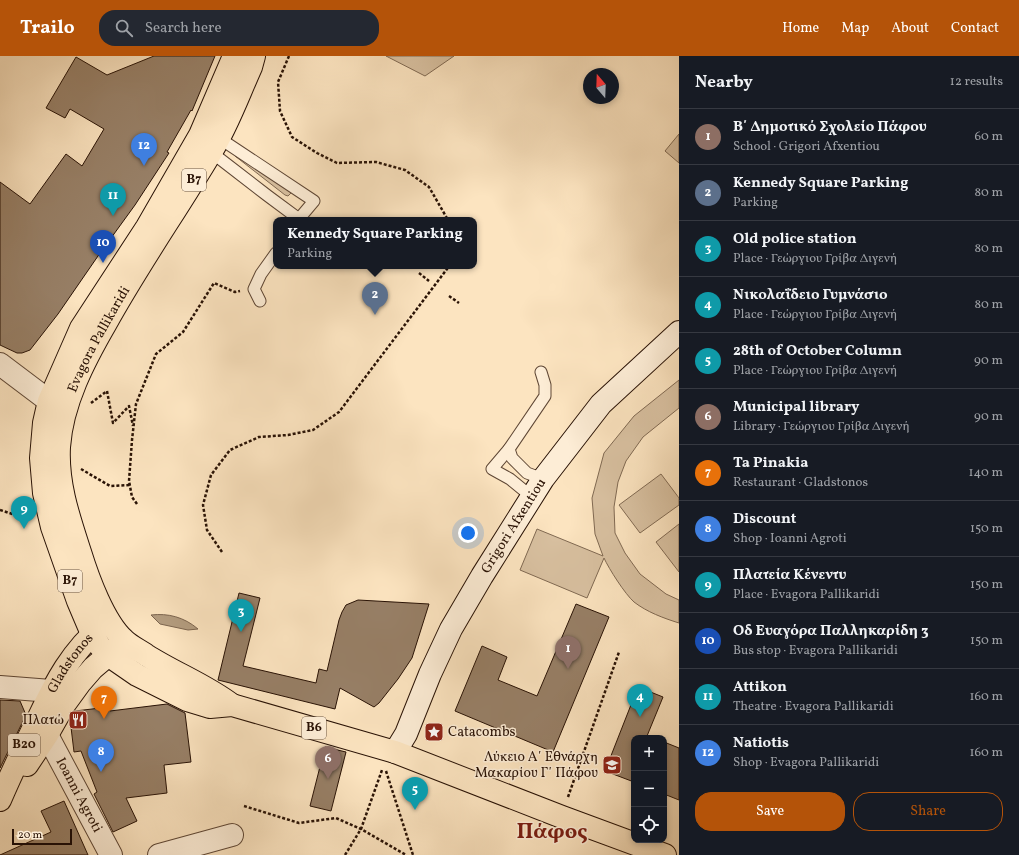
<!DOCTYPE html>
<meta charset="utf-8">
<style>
:root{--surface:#171b24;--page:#242831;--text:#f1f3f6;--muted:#9ea1a6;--line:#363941;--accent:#b45309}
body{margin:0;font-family:Vollkorn,serif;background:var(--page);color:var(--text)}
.controls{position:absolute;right:12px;bottom:12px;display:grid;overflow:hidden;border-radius:8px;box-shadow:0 2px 6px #0003}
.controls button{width:36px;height:36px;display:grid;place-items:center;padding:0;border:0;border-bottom:1px solid var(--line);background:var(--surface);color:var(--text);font:20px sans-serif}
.compass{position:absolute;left:583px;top:12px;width:36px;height:36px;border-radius:50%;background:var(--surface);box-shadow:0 2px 6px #0003;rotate:341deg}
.scale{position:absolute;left:12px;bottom:10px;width:60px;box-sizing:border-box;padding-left:4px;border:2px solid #291205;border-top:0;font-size:11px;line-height:14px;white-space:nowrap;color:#291205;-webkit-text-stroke:3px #fdedd6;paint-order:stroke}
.you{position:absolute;left:468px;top:477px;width:14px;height:14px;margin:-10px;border:3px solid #fff;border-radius:50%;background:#1a73e8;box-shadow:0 0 0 6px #1a73e833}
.badge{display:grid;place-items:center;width:26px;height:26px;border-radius:50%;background:var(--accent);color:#fff;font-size:13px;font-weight:700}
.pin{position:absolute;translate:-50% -33px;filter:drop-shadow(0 1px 2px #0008)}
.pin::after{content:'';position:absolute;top:21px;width:14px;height:12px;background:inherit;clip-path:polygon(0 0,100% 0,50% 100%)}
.popup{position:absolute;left:273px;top:161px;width:204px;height:52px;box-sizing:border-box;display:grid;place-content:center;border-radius:8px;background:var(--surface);filter:drop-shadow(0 1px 3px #0005);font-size:13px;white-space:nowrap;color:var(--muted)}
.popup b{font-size:15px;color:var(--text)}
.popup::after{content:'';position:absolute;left:50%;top:100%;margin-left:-8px;border:8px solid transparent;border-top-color:var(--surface)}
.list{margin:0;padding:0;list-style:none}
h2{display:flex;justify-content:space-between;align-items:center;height:52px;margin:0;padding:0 16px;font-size:17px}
h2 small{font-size:13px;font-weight:400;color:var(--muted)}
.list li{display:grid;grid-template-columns:26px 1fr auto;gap:12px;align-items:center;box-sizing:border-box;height:56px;padding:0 16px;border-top:1px solid var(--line)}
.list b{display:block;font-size:15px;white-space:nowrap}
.list p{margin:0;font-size:13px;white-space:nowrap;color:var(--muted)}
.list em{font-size:13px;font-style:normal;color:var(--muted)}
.actions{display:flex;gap:8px;padding:12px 16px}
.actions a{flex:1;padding:9px 0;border:1px solid var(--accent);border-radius:16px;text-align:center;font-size:14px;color:var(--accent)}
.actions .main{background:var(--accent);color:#fff}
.icon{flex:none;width:22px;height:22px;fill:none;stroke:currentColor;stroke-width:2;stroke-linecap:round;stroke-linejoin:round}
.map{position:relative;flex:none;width:679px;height:799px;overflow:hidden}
header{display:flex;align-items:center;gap:24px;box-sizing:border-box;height:56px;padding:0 20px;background:var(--accent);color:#fff}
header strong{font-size:19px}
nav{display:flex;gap:22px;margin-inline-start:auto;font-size:14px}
.search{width:280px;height:36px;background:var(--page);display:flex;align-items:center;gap:10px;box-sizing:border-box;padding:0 14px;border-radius:16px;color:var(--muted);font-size:15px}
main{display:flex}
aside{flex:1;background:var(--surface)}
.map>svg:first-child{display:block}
.green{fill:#d8c0a0;stroke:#806952}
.water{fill:#b49d80;stroke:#7c654f}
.building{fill:#977f66;stroke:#291205}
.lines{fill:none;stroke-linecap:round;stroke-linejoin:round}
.lane-casing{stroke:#5e4634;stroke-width:13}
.street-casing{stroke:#5e4634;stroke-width:24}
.secondary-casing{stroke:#291205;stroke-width:24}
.primary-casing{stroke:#291205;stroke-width:24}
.path{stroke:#291205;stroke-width:2.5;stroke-dasharray:3 2;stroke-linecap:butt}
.lane{stroke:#fdedd6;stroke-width:11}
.street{stroke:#fdedd6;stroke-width:22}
.secondary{stroke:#fdedd6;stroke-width:22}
.primary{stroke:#fce4c0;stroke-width:22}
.path-bridge{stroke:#291205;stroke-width:2.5;stroke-dasharray:3 2;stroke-linecap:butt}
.labels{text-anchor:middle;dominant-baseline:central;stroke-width:3;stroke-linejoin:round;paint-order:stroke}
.shield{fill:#fdedd6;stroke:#695444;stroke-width:1}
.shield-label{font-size:13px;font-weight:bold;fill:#291205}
.street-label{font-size:14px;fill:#291205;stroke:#fdedd6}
.poi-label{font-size:14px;fill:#291205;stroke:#fdedd6;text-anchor:end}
.town-label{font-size:22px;font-weight:bold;fill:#7a1f14;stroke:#fdedd6}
</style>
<header>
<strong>Trailo</strong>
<div class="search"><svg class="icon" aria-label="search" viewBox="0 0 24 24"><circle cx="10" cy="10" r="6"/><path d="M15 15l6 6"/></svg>Search here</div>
<nav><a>Home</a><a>Map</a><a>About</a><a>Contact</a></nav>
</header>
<main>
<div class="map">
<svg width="679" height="799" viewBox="0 0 679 799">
<rect width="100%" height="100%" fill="#fce4c0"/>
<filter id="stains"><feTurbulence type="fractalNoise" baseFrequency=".005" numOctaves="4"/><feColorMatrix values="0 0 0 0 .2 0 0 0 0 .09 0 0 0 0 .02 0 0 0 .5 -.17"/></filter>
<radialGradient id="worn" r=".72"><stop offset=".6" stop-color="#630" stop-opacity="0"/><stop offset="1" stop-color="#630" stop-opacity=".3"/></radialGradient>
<g class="green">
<polygon points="386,0 454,0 425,20"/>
<polygon points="679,78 679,107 665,95"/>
<polygon points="235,100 289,131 292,136 288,140 285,139"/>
<path d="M679,324V352L643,381L626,405L618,426L614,451L615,477L625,497L640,518L666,538L679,544V567C663,562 647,556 634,546C625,538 609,513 604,502L587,542L520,514L537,473L603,500L595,478L592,442L604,397L634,360Z"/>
<polygon points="661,418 679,442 679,449 640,477 619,449"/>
<polygon points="679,468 679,516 656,486"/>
</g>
<path class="water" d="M151,559C168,557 184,561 198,573L188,574L160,568Z"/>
<g class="building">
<polygon points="154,0 215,0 192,55 191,54 167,96 169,97 135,149 98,200 58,258 30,294 22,297 17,297 0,289 0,126 30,148 66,98 82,110 104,73 70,53 65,62 46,52 76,1 107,19"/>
<polygon points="239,537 260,542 243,610 316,627 319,613 327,615 339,564 342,556 346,549 358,544 429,548 412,602 398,623 379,647 374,651 340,632 335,653 218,624"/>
<polygon points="576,548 609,561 553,696 455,655 482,590 507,601 498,624 537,640"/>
<polygon points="638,631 663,641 647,680 653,682 634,682 634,726 605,715"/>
<polygon points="0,644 20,645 26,659 0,712"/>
<polygon points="167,648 185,657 191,706 164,709 167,737 126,742 137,765 113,776 94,738 97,736 81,695 74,696 70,663 75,655 109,651 110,655"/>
<polygon points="664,686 679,692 679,744 664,738"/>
<polygon points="325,691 346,696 331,755 310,750"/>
<polygon points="64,745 88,799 0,799 51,776 41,755"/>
</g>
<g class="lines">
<defs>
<g id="lane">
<polyline points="219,82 314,145 298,164"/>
<polyline points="211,96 268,140 299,163"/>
<polyline points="260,245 254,233 261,218 276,197"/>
<polyline points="509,393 512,402 527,417 543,423"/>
<polyline points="532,441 510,423 492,413 509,393 545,340 545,329 541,316"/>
</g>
<g id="street">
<polyline points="0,308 49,345"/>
<polyline points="0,631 51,635"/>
<path id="s1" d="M47,679L111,799"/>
<polyline points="159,799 232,779"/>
</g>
<g id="secondary">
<path id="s2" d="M395,696L406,678L430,618L451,573L482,520L543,423L601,348L679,276"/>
</g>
<g id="primary">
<polyline points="234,0 200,79 147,171 81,272 49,345 44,367 41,402 44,437 52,471 78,545 92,578 99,589 108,599 137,619 187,644 210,651 232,649 395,696 562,761 665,799"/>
<path id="s3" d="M232,649C206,629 174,617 146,599C139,594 130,590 124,584C104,566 88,522 80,496C69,462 57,428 59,391C62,347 84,305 106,267C138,209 176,155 210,98C227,71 238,40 251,11L254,0"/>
<polyline points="27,709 47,679 64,649 80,627 93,612 119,590"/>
<path id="s4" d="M0,744C12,716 25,689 39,661C55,627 72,594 103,569"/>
</g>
</defs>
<use href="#lane" class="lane-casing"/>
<use href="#street" class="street-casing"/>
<use href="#secondary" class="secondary-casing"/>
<use href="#primary" class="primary-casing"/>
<g class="path">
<polyline points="289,0 278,26 280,55 292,81 317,97 337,107 376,106 405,114 429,131 448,164"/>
<polyline points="419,217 429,225"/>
<polyline points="449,240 459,247"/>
<polyline points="91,347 107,335 113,367 129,350 133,370"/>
<polyline points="81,413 110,430 130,429"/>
<polyline points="137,448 132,441 129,425 132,384 136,348 156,298 183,276 214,227 235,236 240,235"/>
<polyline points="0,454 28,463"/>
<polyline points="386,715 413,799"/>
<polyline points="568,741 619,596"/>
<polyline points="244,750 299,767 336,762 361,773 406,799"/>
<polyline points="345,799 361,773 382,714"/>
</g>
<use href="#lane" class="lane"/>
<use href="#street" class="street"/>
<use href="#secondary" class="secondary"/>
<use href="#primary" class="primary"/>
<polyline class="path-bridge" points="222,496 207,474 203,449 211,419 230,394 259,381 288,379 313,374 339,356 447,213 448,210"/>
</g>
<defs>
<symbol id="restaurant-square" viewBox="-11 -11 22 22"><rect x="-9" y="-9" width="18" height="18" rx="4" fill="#8f2418" stroke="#fdedd6"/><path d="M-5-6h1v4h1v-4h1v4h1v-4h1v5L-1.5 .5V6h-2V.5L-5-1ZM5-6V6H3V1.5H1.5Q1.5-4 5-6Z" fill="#fff"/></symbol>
<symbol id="sight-square" viewBox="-11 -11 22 22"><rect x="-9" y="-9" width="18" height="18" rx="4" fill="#8f2418" stroke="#fdedd6"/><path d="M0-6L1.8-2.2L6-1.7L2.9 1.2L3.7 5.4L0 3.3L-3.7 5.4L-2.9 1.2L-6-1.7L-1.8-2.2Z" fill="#fff"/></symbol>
<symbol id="school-square" viewBox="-11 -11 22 22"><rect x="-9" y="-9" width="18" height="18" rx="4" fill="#8f2418" stroke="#fdedd6"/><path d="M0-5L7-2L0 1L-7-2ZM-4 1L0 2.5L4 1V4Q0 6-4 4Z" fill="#fff"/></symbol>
</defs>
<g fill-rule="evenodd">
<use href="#restaurant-square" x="67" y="653" width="22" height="22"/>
<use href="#sight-square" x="423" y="665" width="22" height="22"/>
<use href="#school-square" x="601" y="698" width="22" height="22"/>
</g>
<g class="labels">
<g class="shield">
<rect x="182" y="113" width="24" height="22" rx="3"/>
<rect x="58" y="514" width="24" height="22" rx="3"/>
<rect x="302" y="661" width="24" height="22" rx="3"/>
<rect x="8" y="678" width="32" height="22" rx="3"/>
</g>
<g class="shield-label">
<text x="194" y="124">B7</text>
<text x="70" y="525">B7</text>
<text x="314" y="672">B6</text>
<text x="24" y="689">B20</text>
</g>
<g class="street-label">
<text stroke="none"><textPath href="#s3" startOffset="449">Evagora Pallikaridi</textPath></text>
<text stroke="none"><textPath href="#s2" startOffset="256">Grigori Afxentiou</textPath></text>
<text stroke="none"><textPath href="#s4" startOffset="154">Gladstonos</textPath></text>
<text stroke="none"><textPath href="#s1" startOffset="68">Ioanni Agroti</textPath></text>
</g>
<g class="poi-label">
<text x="64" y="664">Πλατώ</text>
<text x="448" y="676" text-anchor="start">Catacombs</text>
<text x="598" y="701">Λύκειο Α΄ Εθνάρχη<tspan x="598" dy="16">Μακαρίου Γ΄ Πάφου</tspan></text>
</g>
<g class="town-label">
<text x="552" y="776">Πάφος</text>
</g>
</g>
<rect width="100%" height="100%" filter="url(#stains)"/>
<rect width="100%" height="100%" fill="url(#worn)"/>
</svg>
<div class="controls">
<button>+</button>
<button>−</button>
<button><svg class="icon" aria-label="locate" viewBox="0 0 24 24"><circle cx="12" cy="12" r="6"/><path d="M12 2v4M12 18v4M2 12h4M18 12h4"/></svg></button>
</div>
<svg class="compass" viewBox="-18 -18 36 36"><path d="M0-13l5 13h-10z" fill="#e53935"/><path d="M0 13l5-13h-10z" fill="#9ea1a6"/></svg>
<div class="scale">20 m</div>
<div class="you"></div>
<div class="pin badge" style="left:568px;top:613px;background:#8d6e63">1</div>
<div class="pin badge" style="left:375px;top:259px;background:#5c6f8a">2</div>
<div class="popup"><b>Kennedy Square Parking</b>Parking</div>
<div class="pin badge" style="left:241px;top:576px;background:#0f9aa8">3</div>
<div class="pin badge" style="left:640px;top:661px;background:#0f9aa8">4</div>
<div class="pin badge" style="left:415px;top:754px;background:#0f9aa8">5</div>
<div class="pin badge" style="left:328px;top:723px;background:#8d6e63">6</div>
<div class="pin badge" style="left:104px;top:663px;background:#e8710a">7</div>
<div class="pin badge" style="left:101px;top:716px;background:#3f7fe0">8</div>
<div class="pin badge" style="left:24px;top:473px;background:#0f9aa8">9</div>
<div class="pin badge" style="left:103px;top:207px;background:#1a4fb4">10</div>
<div class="pin badge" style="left:113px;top:160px;background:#0f9aa8">11</div>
<div class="pin badge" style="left:144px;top:110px;background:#3f7fe0">12</div>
</div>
<aside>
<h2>Nearby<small>12 results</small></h2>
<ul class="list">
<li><span class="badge" style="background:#8d6e63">1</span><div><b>Β΄ Δημοτικό Σχολείο Πάφου</b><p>School · Grigori Afxentiou</p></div><em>60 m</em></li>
<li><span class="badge" style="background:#5c6f8a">2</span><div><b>Kennedy Square Parking</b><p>Parking</p></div><em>80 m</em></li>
<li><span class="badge" style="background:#0f9aa8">3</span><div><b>Old police station</b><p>Place · Γεώργιου Γρίβα Διγενή</p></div><em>80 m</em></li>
<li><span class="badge" style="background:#0f9aa8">4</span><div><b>Νικολαΐδειο Γυμνάσιο</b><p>Place · Γεώργιου Γρίβα Διγενή</p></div><em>80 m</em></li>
<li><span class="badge" style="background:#0f9aa8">5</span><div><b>28th of October Column</b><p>Place · Γεώργιου Γρίβα Διγενή</p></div><em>90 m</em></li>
<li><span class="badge" style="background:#8d6e63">6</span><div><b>Municipal library</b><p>Library · Γεώργιου Γρίβα Διγενή</p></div><em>90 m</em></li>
<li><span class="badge" style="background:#e8710a">7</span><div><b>Ta Pinakia</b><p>Restaurant · Gladstonos</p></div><em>140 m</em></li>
<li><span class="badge" style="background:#3f7fe0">8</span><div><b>Discount</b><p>Shop · Ioanni Agroti</p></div><em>150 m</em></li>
<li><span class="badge" style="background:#0f9aa8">9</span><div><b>Πλατεία Κένεντυ</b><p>Place · Evagora Pallikaridi</p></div><em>150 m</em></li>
<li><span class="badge" style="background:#1a4fb4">10</span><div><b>Οδ Ευαγόρα Παλληκαρίδη 3</b><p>Bus stop · Evagora Pallikaridi</p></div><em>150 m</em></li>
<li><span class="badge" style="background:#0f9aa8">11</span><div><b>Attikon</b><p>Theatre · Evagora Pallikaridi</p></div><em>160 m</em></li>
<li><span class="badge" style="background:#3f7fe0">12</span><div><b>Natiotis</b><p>Shop · Evagora Pallikaridi</p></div><em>160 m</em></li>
</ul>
<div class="actions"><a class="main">Save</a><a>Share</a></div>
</aside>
</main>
